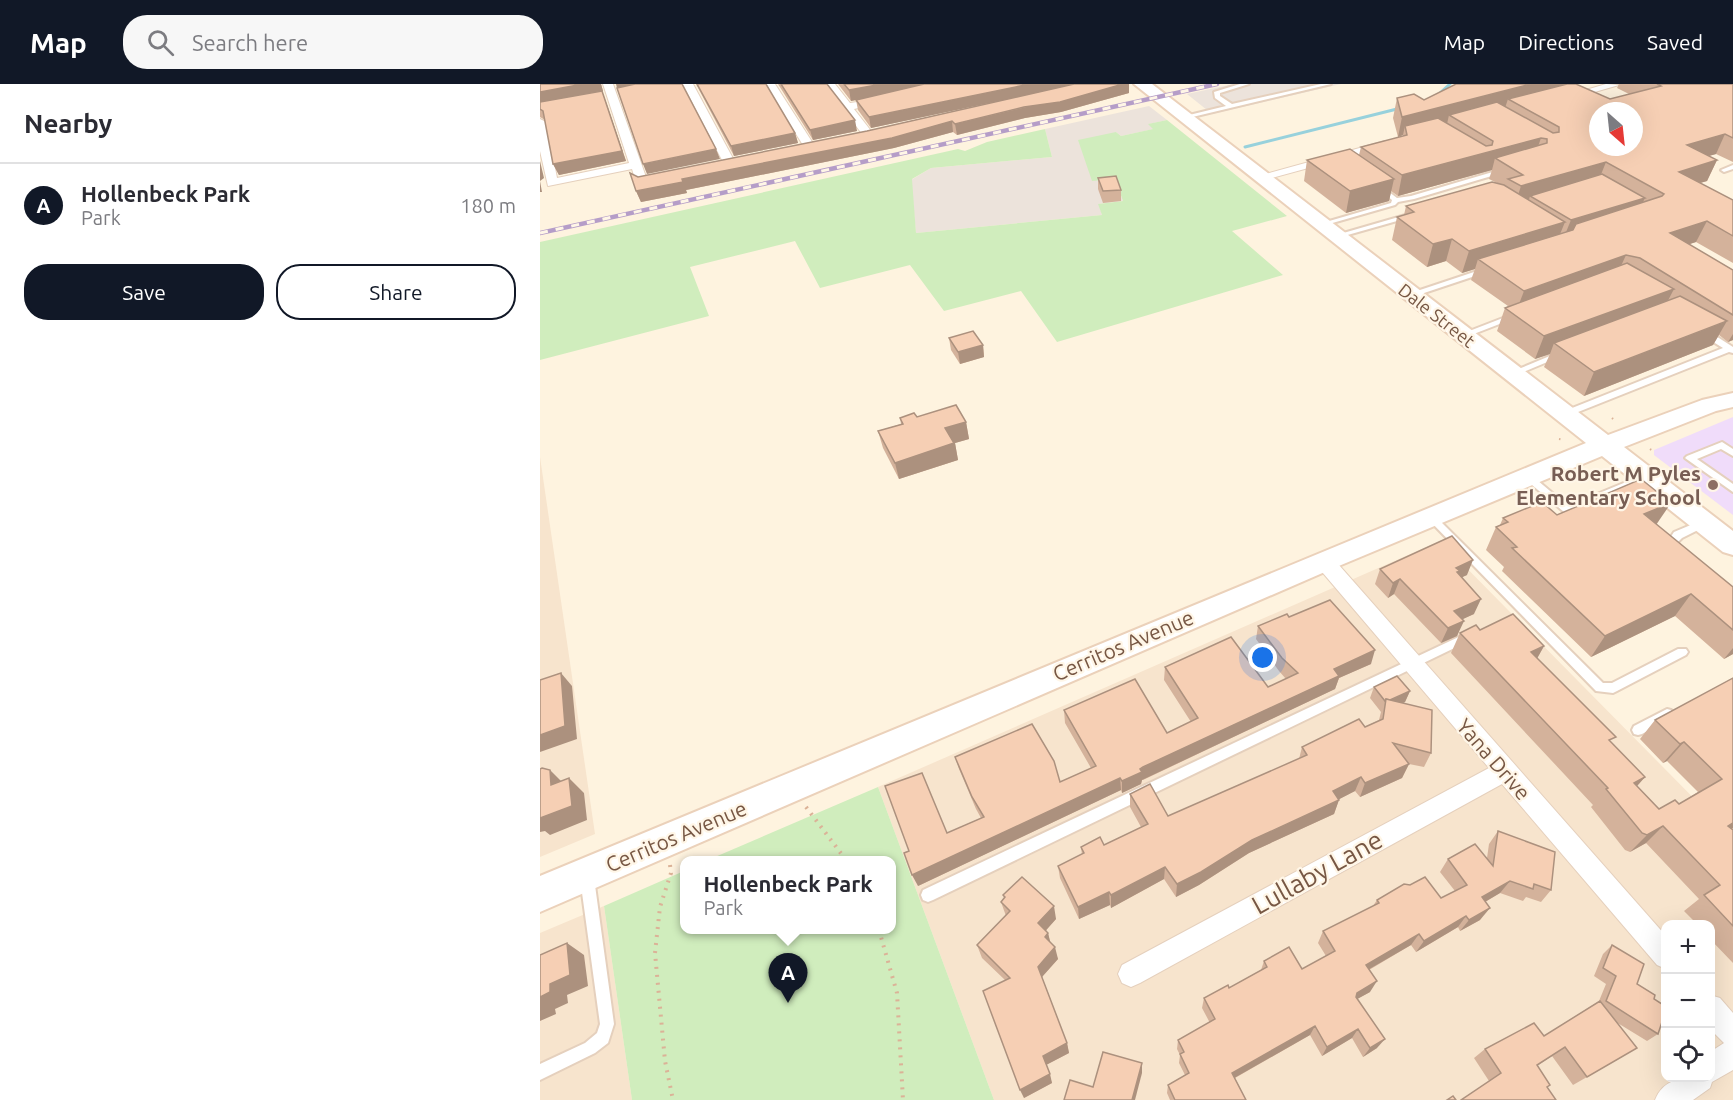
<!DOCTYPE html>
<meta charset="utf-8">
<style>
:root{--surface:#fff;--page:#f7f7f7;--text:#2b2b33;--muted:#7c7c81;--line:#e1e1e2;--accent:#111827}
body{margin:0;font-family:Ubuntu,sans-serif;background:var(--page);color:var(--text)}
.controls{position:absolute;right:18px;bottom:18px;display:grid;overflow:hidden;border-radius:12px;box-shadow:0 6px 24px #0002}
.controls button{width:54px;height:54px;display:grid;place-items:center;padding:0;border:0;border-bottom:2px solid var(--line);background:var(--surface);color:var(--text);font:30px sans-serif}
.compass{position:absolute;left:1049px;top:18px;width:54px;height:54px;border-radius:50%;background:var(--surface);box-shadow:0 6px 24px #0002;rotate:153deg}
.you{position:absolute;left:723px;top:574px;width:21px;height:21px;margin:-15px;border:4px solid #fff;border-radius:50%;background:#1a73e8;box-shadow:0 0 0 9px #1a73e833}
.badge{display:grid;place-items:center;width:39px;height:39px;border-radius:50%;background:var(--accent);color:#fff;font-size:20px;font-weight:700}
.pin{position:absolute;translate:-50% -50px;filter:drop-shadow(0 2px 3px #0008)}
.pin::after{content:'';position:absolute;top:32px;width:21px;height:18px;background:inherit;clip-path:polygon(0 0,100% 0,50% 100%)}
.popup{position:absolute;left:140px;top:772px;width:216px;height:78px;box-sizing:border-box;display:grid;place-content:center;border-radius:12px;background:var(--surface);filter:drop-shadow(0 2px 4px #0005);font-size:20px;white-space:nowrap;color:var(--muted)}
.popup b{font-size:22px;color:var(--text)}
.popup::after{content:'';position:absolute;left:50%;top:100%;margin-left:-12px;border:12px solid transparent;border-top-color:var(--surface)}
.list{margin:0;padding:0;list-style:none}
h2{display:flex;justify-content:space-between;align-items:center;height:78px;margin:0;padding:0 24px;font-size:26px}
h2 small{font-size:20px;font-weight:400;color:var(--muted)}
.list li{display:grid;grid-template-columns:39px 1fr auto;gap:18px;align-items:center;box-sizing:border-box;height:84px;padding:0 24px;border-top:2px solid var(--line)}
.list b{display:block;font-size:22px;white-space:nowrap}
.list p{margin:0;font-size:20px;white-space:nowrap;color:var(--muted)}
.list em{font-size:20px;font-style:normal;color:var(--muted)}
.actions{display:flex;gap:12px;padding:18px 24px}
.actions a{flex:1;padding:14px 0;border:2px solid var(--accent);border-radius:24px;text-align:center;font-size:21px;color:var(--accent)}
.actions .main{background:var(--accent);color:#fff}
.icon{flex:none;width:33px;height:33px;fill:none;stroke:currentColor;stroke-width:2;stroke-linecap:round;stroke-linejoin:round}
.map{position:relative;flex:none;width:1193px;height:1016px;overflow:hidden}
header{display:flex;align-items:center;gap:36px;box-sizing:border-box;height:84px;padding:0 30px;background:var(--accent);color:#fff}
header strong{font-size:28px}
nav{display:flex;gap:33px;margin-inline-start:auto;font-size:21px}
.search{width:420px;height:54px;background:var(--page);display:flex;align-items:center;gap:15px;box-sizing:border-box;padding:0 21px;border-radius:24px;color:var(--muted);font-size:22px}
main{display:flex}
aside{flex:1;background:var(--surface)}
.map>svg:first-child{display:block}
.residential{fill:#f7e4cd;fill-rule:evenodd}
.industrial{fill:#ece3db}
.education{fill:#f0dcfa}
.green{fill:#d0edbd}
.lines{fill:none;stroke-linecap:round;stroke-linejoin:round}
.stream{stroke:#97d1dc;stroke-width:3}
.lane-casing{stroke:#e5d0bd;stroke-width:4}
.street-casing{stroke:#e5d0bd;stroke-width:2}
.secondary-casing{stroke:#ebd1ba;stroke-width:4}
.path-far1{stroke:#dbb297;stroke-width:2;stroke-dasharray:1.5 4;stroke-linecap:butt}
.path{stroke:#dbb297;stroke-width:4;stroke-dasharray:2 6;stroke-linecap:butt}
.lane{fill:#fff;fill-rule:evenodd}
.street{fill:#fff;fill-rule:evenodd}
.secondary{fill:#fff;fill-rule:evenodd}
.rail-casing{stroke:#b59dc8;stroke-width:4.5}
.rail{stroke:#fff6e7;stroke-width:3;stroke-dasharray:8;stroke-linecap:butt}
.wall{fill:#d4b29b}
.shaded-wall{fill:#ac917e}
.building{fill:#f6cfb4;stroke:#ac917e;stroke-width:1.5;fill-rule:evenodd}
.education-dot{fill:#8d6e63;stroke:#fff6e7;stroke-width:2}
.labels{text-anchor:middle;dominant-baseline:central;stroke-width:4.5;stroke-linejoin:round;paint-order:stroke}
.far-street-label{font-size:18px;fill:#775744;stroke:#fff6e7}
.education-label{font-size:21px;font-weight:bold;fill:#785e54;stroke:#fff6e7;text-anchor:end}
.street-label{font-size:21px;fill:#775744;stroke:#fff6e7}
.near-street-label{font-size:26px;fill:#775744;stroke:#fff6e7}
</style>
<header>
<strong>Map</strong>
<div class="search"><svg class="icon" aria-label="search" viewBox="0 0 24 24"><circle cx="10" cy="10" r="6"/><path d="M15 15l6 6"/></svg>Search here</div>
<nav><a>Map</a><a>Directions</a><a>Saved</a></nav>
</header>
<main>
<aside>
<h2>Nearby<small></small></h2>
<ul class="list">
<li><span class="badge">A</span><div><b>Hollenbeck Park</b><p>Park</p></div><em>180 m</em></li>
</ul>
<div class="actions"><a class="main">Save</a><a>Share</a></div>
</aside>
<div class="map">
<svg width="1193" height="1016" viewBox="0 0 1193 1016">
<rect width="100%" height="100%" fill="#fef3df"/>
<g class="residential">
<polygon points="0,373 55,750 0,773"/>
<path d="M900,457L1193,754V1016H454L338,703ZM1126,840H1170V994H1126Z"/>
<polygon points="64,822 92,1016 0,1016 0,849"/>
</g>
<g class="industrial">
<polygon points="694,0 801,0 672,30 647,10"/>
<polygon points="609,22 627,36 609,40 614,45 581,52 576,48 575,95 583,117 559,120 562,131 376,149 371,96 391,84 512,73 505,45"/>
</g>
<polygon class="education" points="1193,333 1193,431 1114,371 1114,366"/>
<g class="green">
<polygon points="627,36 747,132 692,147 743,191 517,258 481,207 404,227 370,181 280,204 255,157 150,183 169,232 0,276 0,158 418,65 425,67 447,58 505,45 512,73 391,84 372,95 376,149 562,131 558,120 583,117 575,95 552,97 538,56 576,48 581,52 613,45 608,40"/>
<polygon points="338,703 454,1016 92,1016 64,822 144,787 144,846 352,846 352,776 168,776"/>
</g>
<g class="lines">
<g class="stream">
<polyline points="900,9 910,0"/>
<polyline points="705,63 861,24"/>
</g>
<defs>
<g id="lane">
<polygon points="700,0 709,0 680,9 680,12 692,20 781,0 791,0 644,35 641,33 686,22 675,14 674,8"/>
<polygon points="1193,81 1193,85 1184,88 1181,86"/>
<polygon points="963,85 965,86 965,88 874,115 858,118 855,121 782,142 779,140 851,119 852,116 837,104 837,102 841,102 857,114 871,112"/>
<polygon points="869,130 872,132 871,133 797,154 793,152"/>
<polygon points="943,185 950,187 875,212 868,210"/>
<polygon points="968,232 974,232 975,234 926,253 923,253 919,251"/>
<polygon points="1162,247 1168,247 1193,263 1193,269 1189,268 1028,332 1025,333 1021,330 1022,328 1183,264 1162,251"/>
<polygon points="1017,269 1023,269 1024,271 976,291 970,291 969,289"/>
<polygon points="1182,358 1193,365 1193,372 1181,365 1157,375 1193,400 1193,408 1145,374 1147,372"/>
<polygon points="988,390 991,391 1028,422 1103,391 1106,390 1111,393 1109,395 1027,429 1024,428 985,395 983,393"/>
<polygon points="891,430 894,431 1063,599 1072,599 1138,565 1146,565 1148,568 1146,571 1077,607 1073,609 1056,607 888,435 886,433 888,431"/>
<polygon points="1165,435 1170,439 1168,441 1142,454 1138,458 1140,466 1139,469 1131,469 1128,457 1134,448"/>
<polygon points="927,549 931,550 932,553 931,556 393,816 388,818 383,816 381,811 383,806"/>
<polygon points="1127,625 1131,626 1133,630 1131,634 1102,650 1098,651 1094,650 1092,646 1094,642"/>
<polygon points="47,788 52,789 54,794 74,940 68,959 55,969 0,996 0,980 45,959 57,949 60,940 40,794 42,789"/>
</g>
<g id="street">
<polygon points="63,0 73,0 106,93 123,89 129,93 102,102 96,98 92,85 8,102 0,67 0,35 6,38 17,94 89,79"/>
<polygon points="143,0 153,0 196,80 194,83 184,80"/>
<polygon points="225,0 235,0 276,64 274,66 266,66"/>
<polygon points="285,0 295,0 310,19 347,14 347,18 314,25 335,52 333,54 325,54"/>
<polygon points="1066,0 1079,1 1027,16 1022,13"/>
<polygon points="845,57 851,60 849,62 721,97 715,93"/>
<polygon points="784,470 791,472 1126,852 1126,885 1117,881 962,700 600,899 591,903 582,899 578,890 582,881 949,684 777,482 775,477 777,472"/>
<path d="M1170,911L1180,914L1193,929V986L1172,998L1170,1004L1153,1016H1115C1125,991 1147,994 1170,994V968L1184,959L1170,945Z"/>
</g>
<polygon id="secondary" points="594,0 612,0 1068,351 1162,316 1193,309 1193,323 1176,327 1084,363 1193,447 1193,471 1183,468 1062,372 794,484 0,828 0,792 1046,359"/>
</defs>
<use href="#lane" class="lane-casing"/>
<use href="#street" class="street-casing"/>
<use href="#secondary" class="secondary-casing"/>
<g class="path-far1">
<polyline points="1072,334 1074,336"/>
<polyline points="1019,355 1024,356"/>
<polyline points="1110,365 1113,367"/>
</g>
<g class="path">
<polyline points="266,723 306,776"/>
<polyline points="130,781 131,789 120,823 115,869 125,977 133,1016"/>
<polyline points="339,846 357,909 363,1016"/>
</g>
<use href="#lane" class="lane"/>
<use href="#street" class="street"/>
<use href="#secondary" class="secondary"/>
<defs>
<polyline id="rail" points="0,149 677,0"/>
</defs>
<use href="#rail" class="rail-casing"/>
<use href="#rail" class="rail"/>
</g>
<g class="wall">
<polygon points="0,0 61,0 63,7 62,7 66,18 86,77 19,91 13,80 5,36 0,33"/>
<polygon points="156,0 226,0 255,49 258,59 194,72"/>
<polygon points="238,0 287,0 317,47 273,56"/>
<polygon points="298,0 589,0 589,9 521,28 485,34 417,51 413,48 354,64 146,106 147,109 101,118 96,107 98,93 327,47 462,16 331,44 318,26 316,16 329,13 311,17"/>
<polygon points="1079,0 1193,0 1193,78 1176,70 1168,72 1177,76 1167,97 1160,99 1193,116 1193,179 1156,158 1149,160 1193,186 1193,256 1188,258 1179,251 1173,261 1044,312 1004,283 1010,270 995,275 957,247 965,224 968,222 931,196 935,185 922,189 906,177 887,183 852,156 857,133 864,131 866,122 957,99 949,95 952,86 858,112 851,107 849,117 806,129 764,97 767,76 819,71 821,63 863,53 863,51 858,53 853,34 857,14 884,16 1070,15 1089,10 1077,4"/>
<polygon points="558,94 581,106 581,117 563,119 558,105"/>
<polygon points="409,254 443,261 444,273 420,280 411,266"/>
<polygon points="377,333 426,338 429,355 415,359 418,376 359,395 343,364 338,347 361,340 360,334"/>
<polygon points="1017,431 1117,441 1193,503 1193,570 1184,575 1135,532 1051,573 962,487 964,483 946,466 956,443 960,441 963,434"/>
<polygon points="840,485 927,491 922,493 934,530 922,535 917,552 901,559 854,510 848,514 835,500"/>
<polygon points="749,533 831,580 799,594 795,605 603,696 602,696 601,700 582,709 581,706 378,802 407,749 441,734 436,725 419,685 415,673 520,698 551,684 525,639 524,626 627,649 651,638 624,596 625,583 728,603 746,595 739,587 716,555 718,542"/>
<polygon points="920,549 1004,562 997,574 1071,659 1105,693 1097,702 1119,725 1139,720 1158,708 1127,677 1123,679 1100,655 1115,636 1193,594 1193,744 1192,745 1193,746 1193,879 1170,855 1170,840 1157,840 1144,827 1159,815 1106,759 1090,768 1085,766 1051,723 1053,721 911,569"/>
<polygon points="834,603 870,607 865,618 863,619 891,669 884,683 869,680 862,694 820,713 815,707 799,715 794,730 709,769 659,801 636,813 624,795 571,824 570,821 539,835 520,794 518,782 542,771 541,763 564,761 601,743 590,723 590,710 628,732 759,675 762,663 825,643 839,636 841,628 830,614"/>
<polygon points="958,747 1011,806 1001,818 986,813 983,817 960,809 945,818 940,836 920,847 918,843 876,868 871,861 829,886 830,908 817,915 837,964 823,973 812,954 782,972 770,951 695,994 706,1016 630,1016 627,1009 628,1001 645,991 639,979 640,971 637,965 638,956 670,939 662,924 664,914 689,904 721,886 724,877 762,885 786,872 778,859 783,847 833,822 837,816 901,814 915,807 900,788 908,775 947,774 949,760"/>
<polygon points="463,811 516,835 506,846 508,849 510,858 518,875 502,893 527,959 529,969 506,981 512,999 484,1014 465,896 442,874 437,861 466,832 461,818 464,814"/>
<polygon points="1072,861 1097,900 1114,915 1118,950 1107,957 1076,938 1082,973 1033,1001 1012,972 997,982 1007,1003 949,997 934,974 945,965 1004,952 1059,917 1066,900 1054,892 1063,870"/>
</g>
<g class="shaded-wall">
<polygon points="43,0 61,0 63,7 0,19 0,8"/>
<polygon points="76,0 103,0 77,4"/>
<polygon points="342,0 395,0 311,17 309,6"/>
<polygon points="490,0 540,0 331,44 329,33"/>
<polygon points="583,0 589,0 589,9 521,28 485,34 417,51 415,40"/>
<polygon points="991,0 1036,0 968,15 965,24 909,31 907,40 865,42 863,51 858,53 862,33"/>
<polygon points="62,7 66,18 86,77 19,91 13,80"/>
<polygon points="315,36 317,47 273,56 270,46"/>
<polygon points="412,37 413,48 354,64 146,106 147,109 101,118 96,107 142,95"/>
<polygon points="255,49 258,59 194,72 191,62"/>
<polygon points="1185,50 1176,70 1138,81 1147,61"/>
<polygon points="1001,54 994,74 955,74 952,86 858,112 862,91"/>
<polygon points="176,65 180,75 107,90 103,80"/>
<polygon points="1177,76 1167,97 1129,108 1139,88"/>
<polygon points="0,77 4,94 0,97 2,108 0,108"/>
<polygon points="1066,78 1058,98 990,112 988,119 974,123 981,102"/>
<polygon points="854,95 849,117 806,129 810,107"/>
<polygon points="1105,114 1097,130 1024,153 1031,136"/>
<polygon points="1167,137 1156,158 1120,170 1130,149"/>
<polygon points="1025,138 1016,160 938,175 935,185 922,189 929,167"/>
<polygon points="912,155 906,177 887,183 893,160"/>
<polygon points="1086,171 1076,193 976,228 984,207"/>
<polygon points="1134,205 1122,228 1014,259 1010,270 995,275 1004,252"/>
<polygon points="1187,237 1173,261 1044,312 1054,288"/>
<polygon points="1193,250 1193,256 1188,258"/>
<polygon points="443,261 444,273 420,280 418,268"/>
<polygon points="426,338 429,355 415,359 418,376 359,395 355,379 405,344"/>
<polygon points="1131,419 1116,441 1104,430"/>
<polygon points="933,476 927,491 916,496 916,484"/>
<polygon points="860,495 854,510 848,514 853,499"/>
<polygon points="1151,510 1135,532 1051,573 1065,552"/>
<polygon points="941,515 934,530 908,542 914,527"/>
<polygon points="924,537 917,552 901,559 908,544"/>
<polygon points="1004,562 993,582 991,568"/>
<polygon points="1193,564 1193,570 1184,575"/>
<polygon points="835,566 831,580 799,594 795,605 602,696 601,700 582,709 582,697 600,685 794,585"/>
<polygon points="21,589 32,602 37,655 0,668 0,651"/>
<polygon points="870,607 865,618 844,628 846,618"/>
<polygon points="1144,658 1127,677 1123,679 1140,660"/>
<polygon points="869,680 862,694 820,713 825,699"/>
<polygon points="10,686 25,701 11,701"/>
<polygon points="821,693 815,707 788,721 793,707"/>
<polygon points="1105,693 1089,711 1094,699"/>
<polygon points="29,694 44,709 47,736 10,751 5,747 0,748 0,734"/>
<polygon points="580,694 581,706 378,802 372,791"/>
<polygon points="799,716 794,730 709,769 659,801 636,813 637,800 712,756"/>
<polygon points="1193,739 1193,744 1169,759 1188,742"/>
<polygon points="1123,742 1106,759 1090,768 1107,751"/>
<polygon points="625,783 624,795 571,824 571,811"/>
<polygon points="970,797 960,809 933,825 942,813"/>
<polygon points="569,808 570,821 539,835 538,823"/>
<polygon points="514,822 516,835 501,852 498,839"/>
<polygon points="950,824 940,836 920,847 929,836"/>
<polygon points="926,832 918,843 876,868 884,857"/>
<polygon points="508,849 511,861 505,853"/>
<polygon points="879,850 871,861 819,891 826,881"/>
<polygon points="27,859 44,871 48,902 27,911 28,919 15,925 16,930 0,937 0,913 10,900"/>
<polygon points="515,863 518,875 501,894 498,883"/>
<polygon points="837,897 830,908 810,919 817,909"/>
<polygon points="775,942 770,951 689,997 692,989"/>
<polygon points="818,945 812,954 782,972 787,963"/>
<polygon points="845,955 837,964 823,973 830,964"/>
<polygon points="527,959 529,969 506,981 503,972"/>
<polygon points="602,979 602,989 595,1016 592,1016"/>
<polygon points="510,990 512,999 484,1014 480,1006"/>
</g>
<g class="building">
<polygon points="0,0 43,0 0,8"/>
<polygon points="95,0 142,0 176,65 103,80 77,4"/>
<polygon points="157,0 226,0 255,49 191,62"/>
<polygon points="241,0 287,0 315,36 270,46"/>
<polygon points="304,0 342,0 309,6"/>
<polygon points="384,0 490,0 329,33 316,16"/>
<polygon points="534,0 583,0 520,18 484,23 415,40 412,37 352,54 142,95 143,98 96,107 90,89 98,93 327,47"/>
<polygon points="916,0 991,0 862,33 857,14 874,10 884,16"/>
<path d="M1027,0H1036L1070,15L1121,2L1117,0H1193V54L1185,50L1147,61L1177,76L1139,88L1193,116V152L1167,137L1130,149L1193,186V231L1100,174L1086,171L984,207L938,175L1033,146L1036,140L1122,112L1124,110L1066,78L981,102L968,95L983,91L955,74L1007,59V55L1001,54L862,91L821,63L867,51L865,42L898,34L946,62L952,61L953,57L909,31L957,18L1013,49L1019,48V43L968,15ZM1058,27H1094V63H1058Z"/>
<polygon points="62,7 82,67 13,80 3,27 0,25 0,18"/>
<polygon points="810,65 854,95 810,107 767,76"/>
<polygon points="1062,90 1105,114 1031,136 990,112"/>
<polygon points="576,92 581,106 563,107 558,94"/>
<polygon points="952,98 964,101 1025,138 929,167 912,155 893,160 857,133 874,128 866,122"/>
<polygon points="1087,179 1134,205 1004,252 965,224"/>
<polygon points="1140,212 1187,237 1054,288 1014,259"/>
<polygon points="433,247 443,261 418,268 409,254"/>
<polygon points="416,321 426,338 405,344 414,359 355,379 338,347 363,340 360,334 374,329 377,333"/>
<polygon points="1101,395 1131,419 1104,430 1193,503 1193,546 1151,510 1065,552 972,464 977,463 956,443 968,438 963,434 1002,418 1017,431"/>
<polygon points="912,452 933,476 916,484 920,487 917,488 941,515 914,527 924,537 908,544 860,495 853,499 840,485"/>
<polygon points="790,516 835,566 794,585 799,592 603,683 600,685 602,688 582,697 580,694 372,791 364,769 369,767 345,702 382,689 407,749 444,733 432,713 415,673 492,640 514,677 520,698 556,682 524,626 595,595 627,649 658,634 625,583 691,553 728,603 758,589 742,574 718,542 747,530 749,533"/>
<polygon points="973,530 1004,562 991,568 1076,653 1069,656 1105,693 1094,699 1119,725 1135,716 1139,720 1182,695 1144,658 1140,660 1115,636 1193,594 1193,739 1188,742 1193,746 1193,842 1164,811 1180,801 1123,742 1107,751 1102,749 1066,705 1068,704 920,549 936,541 940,546"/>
<polygon points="21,589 25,642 0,651 0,596"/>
<polygon points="857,592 870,607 850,616 846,615 845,617 834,603"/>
<polygon points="846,615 892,626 891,669 853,659 869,680 825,699 821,693 793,707 799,716 712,756 661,788 637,800 625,783 571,811 569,808 538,823 518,782 544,769 541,763 560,753 564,761 608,740 590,710 610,700 628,732 767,671 762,663 819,635 825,643 843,635"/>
<polygon points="2,684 10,686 11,701 29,694 32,722 0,734 0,685"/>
<polygon points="958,747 1015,768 1011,806 994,800 993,805 970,797 942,813 950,824 929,836 926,832 884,857 879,850 826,881 837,897 817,909 816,913 845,955 830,964 818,945 787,963 775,942 692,989 706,1016 635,1016 628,1001 649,989 640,970 644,968 638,956 675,935 664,914 688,901 689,904 727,883 724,877 749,863 762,885 795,867 783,847 839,819 837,816 864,800 870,801 885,793 901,814 927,801 908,775 935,760 953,782"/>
<polygon points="482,793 514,822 498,839 508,849 505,853 515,863 498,883 527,959 503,972 510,990 480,1006 443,907 470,894 437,861 470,827 461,818 465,813 463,811"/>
<polygon points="27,859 30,891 10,900 10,908 0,913 0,871"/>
<polygon points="1072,861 1104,880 1097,900 1115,911 1114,915 1125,922 1125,929 1118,950 1066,917 1076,892 1063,884"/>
<polygon points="1060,917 1097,964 1047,993 1025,963 997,981 1010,1001 1007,1003 1016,1016 921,1016 961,989 945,965 994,939 1004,952"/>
<polygon points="563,968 602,979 592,1016 524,1016 530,996 553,1003"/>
<polygon points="913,1012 916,1016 907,1016"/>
</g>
<circle class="education-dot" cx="1173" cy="401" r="6"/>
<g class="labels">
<g class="far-street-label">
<text transform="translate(897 231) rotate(38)">Dale Street</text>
</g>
<g class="education-label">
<text x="1161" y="389">Robert M Pyles<tspan x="1161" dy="24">Elementary School</tspan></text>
</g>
<g class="street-label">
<text transform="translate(583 561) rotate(-23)">Cerritos Avenue</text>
<text transform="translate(954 675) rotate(49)">Yana Drive</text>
<text transform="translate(136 752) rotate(-23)">Cerritos Avenue</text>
</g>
<g class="near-street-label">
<text transform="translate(777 788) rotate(-29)">Lullaby Lane</text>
</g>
</g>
</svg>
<div class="controls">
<button>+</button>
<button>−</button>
<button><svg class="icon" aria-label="locate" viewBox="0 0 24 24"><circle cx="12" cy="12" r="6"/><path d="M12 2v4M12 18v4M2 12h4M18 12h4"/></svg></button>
</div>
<svg class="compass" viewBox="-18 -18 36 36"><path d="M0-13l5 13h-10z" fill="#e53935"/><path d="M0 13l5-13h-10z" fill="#7c7c81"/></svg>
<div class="you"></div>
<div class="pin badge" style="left:248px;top:919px">A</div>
<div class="popup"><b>Hollenbeck Park</b>Park</div>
</div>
</main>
